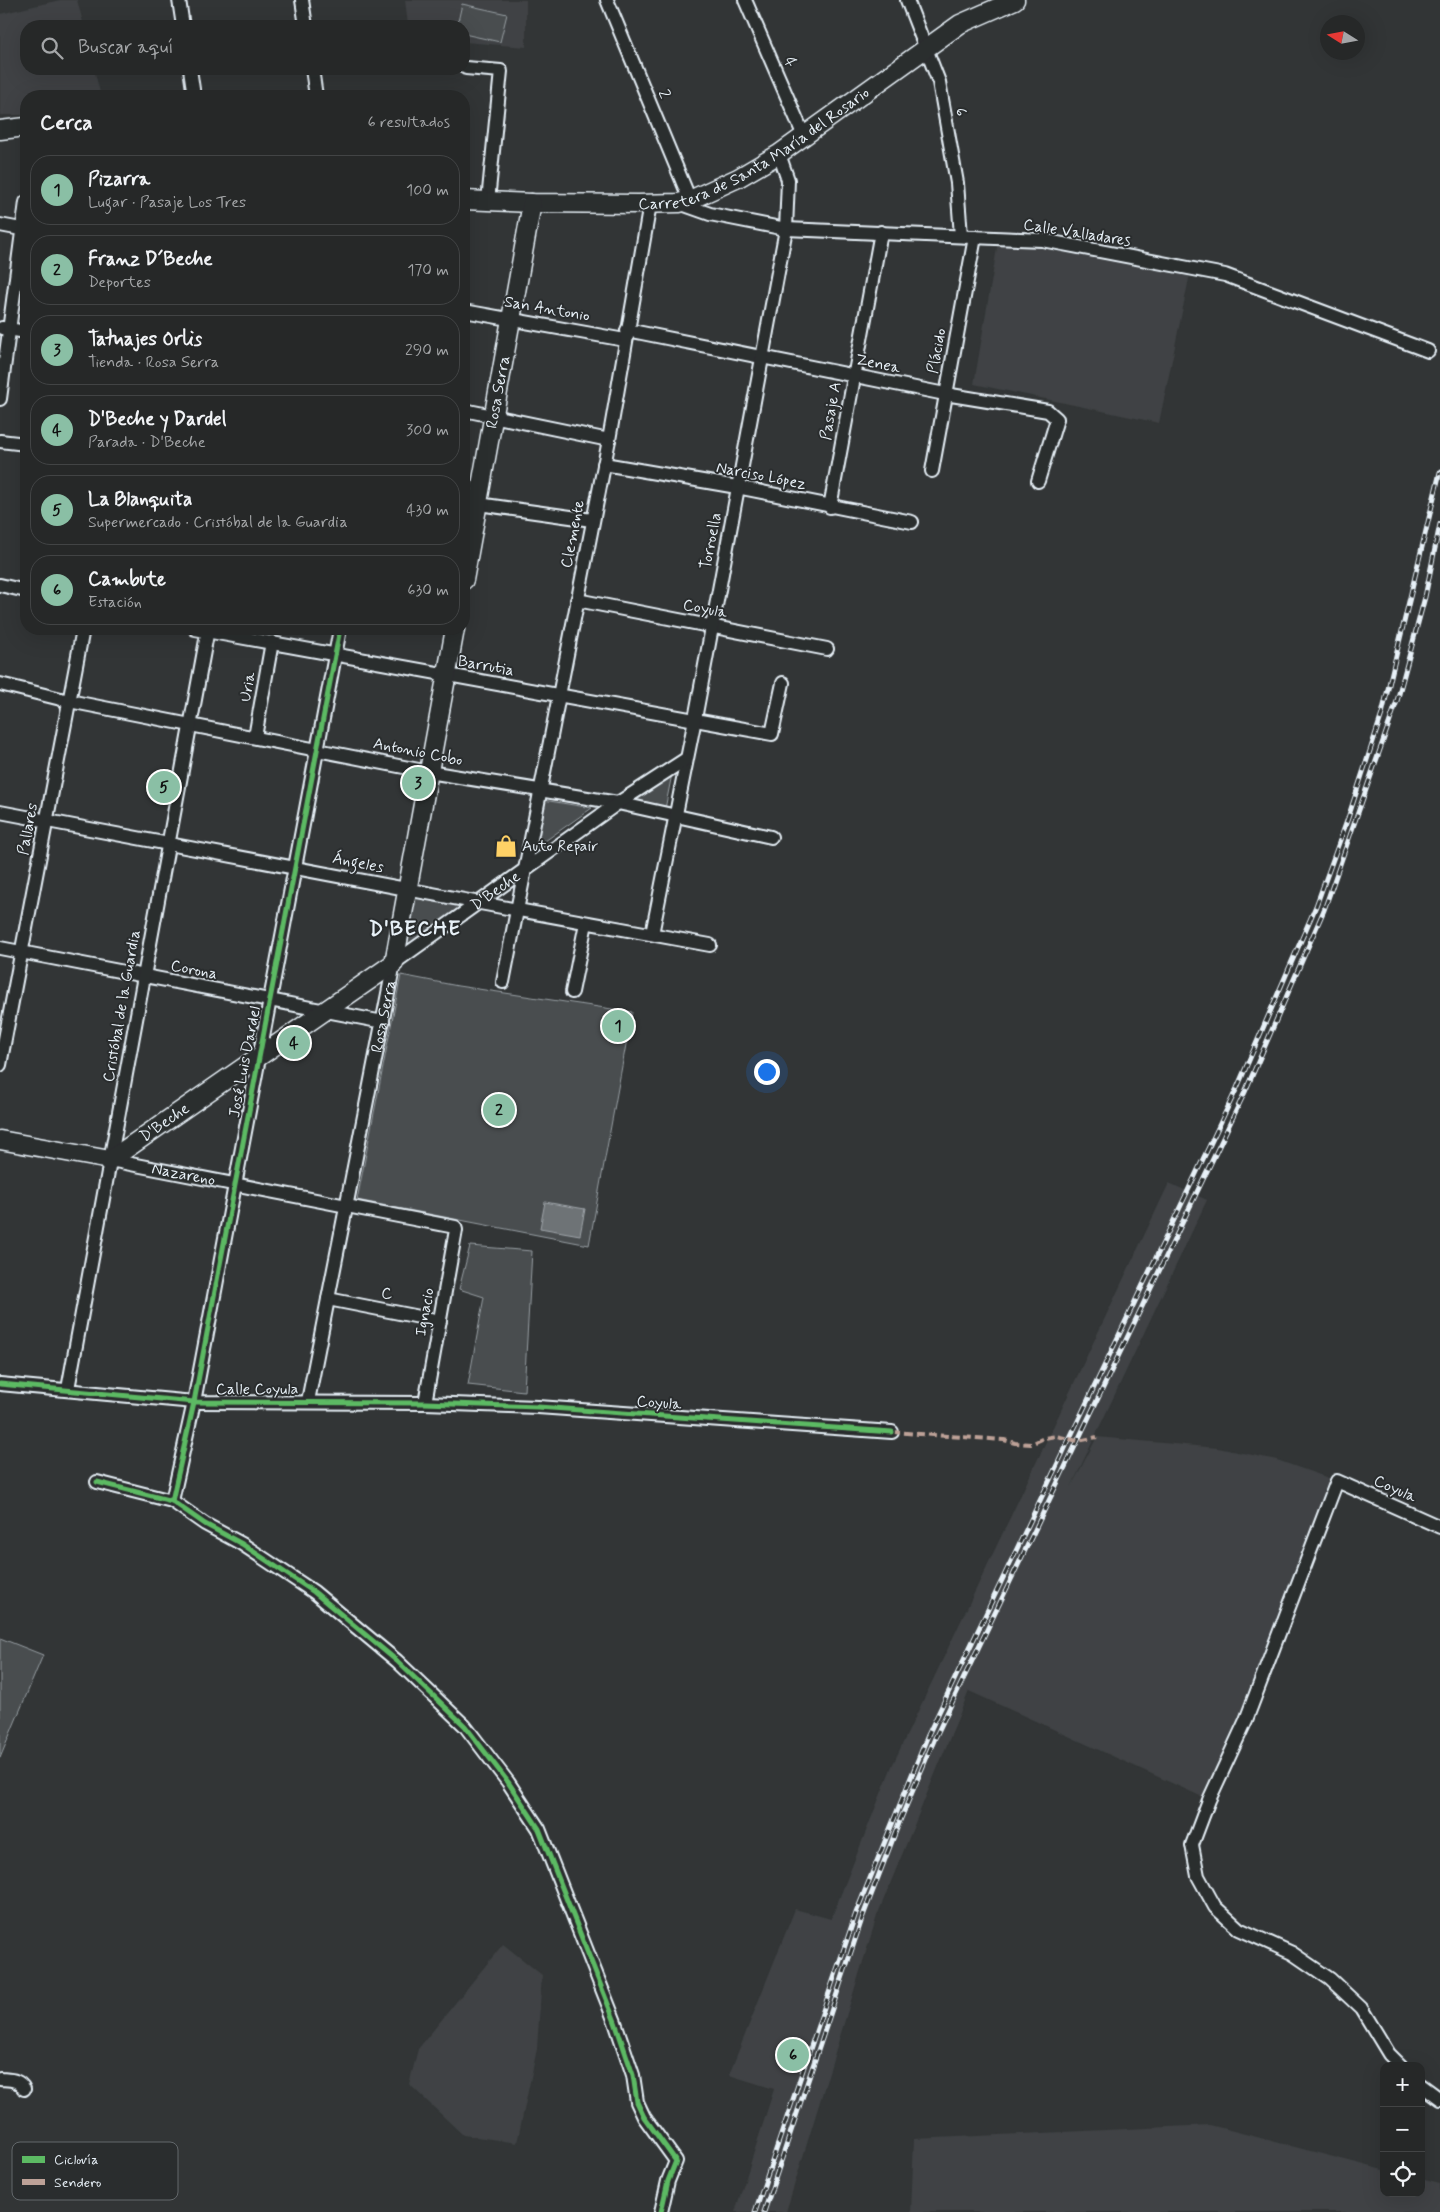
<!DOCTYPE html>
<html lang="es">
<meta charset="utf-8">
<style>
:root{--surface:#262828;--page:#2e3030;--text:#f1f3f6;--muted:#a4a6a8;--line:#424445;--accent:#8abfa5}
body{margin:0;font-family:Mynerve,sans-serif;background:var(--page);color:var(--text)}
.controls{position:absolute;right:15px;bottom:15px;display:grid;overflow:hidden;border-radius:10px;box-shadow:0 5px 20px #0002}
.controls button{width:45px;height:45px;display:grid;place-items:center;padding:0;border:0;border-bottom:1px solid var(--line);background:var(--surface);color:var(--text);font:25px sans-serif}
.compass{position:absolute;left:1320px;top:15px;width:45px;height:45px;border-radius:50%;background:var(--surface);box-shadow:0 5px 20px #0002;rotate:281deg}
.you{position:absolute;left:766px;top:1071px;width:18px;height:18px;margin:-12px;border:4px solid #fff;border-radius:50%;background:#1a73e8;box-shadow:0 0 0 8px #1a73e833}
.badge{display:grid;place-items:center;width:32px;height:32px;border-radius:50%;background:var(--accent);color:#111;font-size:16px;font-weight:700}
.pin{position:absolute;translate:-50% -50%;border:2px solid #fff;box-shadow:0 1px 5px #0006}
.list{margin:0;padding:0;list-style:none}
h2{display:flex;justify-content:space-between;align-items:center;height:65px;margin:0;padding:0 20px;font-size:21px}
h2 small{font-size:16px;font-weight:400;color:var(--muted)}
.list li{display:grid;grid-template-columns:32px 1fr auto;gap:15px;align-items:center;box-sizing:border-box;height:70px;margin:0 10px 10px;padding:0 10px;border:1px solid var(--line);border-radius:20px}
.list b{display:block;font-size:19px;white-space:nowrap}
.list p{margin:0;font-size:16px;white-space:nowrap;color:var(--muted)}
.list em{font-size:16px;font-style:normal;color:var(--muted)}
.icon{flex:none;width:28px;height:28px;fill:none;stroke:currentColor;stroke-width:2;stroke-linecap:round;stroke-linejoin:round}
.map{position:relative;flex:none;width:1440px;height:2212px;overflow:hidden}
.search{position:absolute;background:var(--surface);box-shadow:0 5px 20px #0002;left:20px;top:20px;width:450px;height:55px;display:flex;align-items:center;gap:12px;box-sizing:border-box;padding:0 18px;border-radius:20px;color:var(--muted);font-size:19px}
.panel{position:absolute;background:var(--surface);box-shadow:0 5px 20px #0002;left:20px;top:90px;width:450px;height:545px;border-radius:20px}
.map>svg:first-child{display:block}
.built{fill:#3f4244}
.green{fill:#494d4f;stroke:#989fa4}
.water{fill:#6e7376;stroke:#9fa5aa}
.lines{fill:none;stroke-linecap:round;stroke-linejoin:round}
.street-casing{stroke:#e8f1f8;stroke-width:16}
.secondary-casing{stroke:#e8f1f8;stroke-width:21}
.street{stroke:#2a2d2e;stroke-width:12}
.secondary{stroke:#2a2d2e;stroke-width:18}
.rail-casing{stroke:#e8f1f8;stroke-width:5}
.rail{stroke:#2a2d2e;stroke-width:3;stroke-dasharray:9;stroke-linecap:butt}
.quiet{stroke:#bda197;stroke-width:4;stroke-dasharray:8 4;stroke-linecap:butt}
.cycleway-casing{stroke:#2a2d2e;stroke-width:8}
.cycleway{stroke:#5cba63;stroke-width:5}
.labels{text-anchor:middle;dominant-baseline:central;stroke-width:4;stroke-linejoin:round;paint-order:stroke}
.street-label{font-size:16px;fill:#e8f1f8;stroke:#2a2d2e}
.poi-label{font-size:16px;fill:#e8f1f8;stroke:#2a2d2e;text-anchor:start}
.district-label{font-size:21px;font-weight:bold;letter-spacing:1px;fill:#e8f1f8;stroke:#2a2d2e}
.key{fill:#2a2d2e;stroke:#63686b;stroke-width:1}
.key-label{font-size:14px;fill:#e8f1f8}
</style>
<div class="map">
<svg width="1440" height="2212" viewBox="0 0 1440 2212">
<rect width="100%" height="100%" fill="#323536"/>
<filter id="ink" filterUnits="userSpaceOnUse"><feTurbulence type="fractalNoise" baseFrequency=".02" numOctaves="2"/><feDisplacementMap in="SourceGraphic" scale="10" xChannelSelector="R" yChannelSelector="G"/><feConvolveMatrix kernelMatrix="1 2 1 2 8 2 1 2 1" color-interpolation-filters="sRGB"/></filter>
<g filter="url(#ink)">
<g class="built">
<polygon points="60,0 77,0 84,26 26,26 26,69 94,69 101,96 26,96 26,115 0,115 0,14"/>
<polygon points="405,0 526,0 526,47 464,42 464,26 408,26"/>
<polygon points="999,236 1190,274 1159,423 974,384"/>
<polygon points="1169,1183 1207,1200 1071,1487 1097,1437 1218,1448 1277,1460 1337,1481 1209,1800 969,1691 877,1916 786,2212 735,2212 774,2089 729,2075 795,1909 831,1919 892,1766"/>
<polygon points="503,1944 542,1975 537,2049 517,2143 463,2135 409,2084 418,2049"/>
<polygon points="1210,2125 1384,2170 1384,2193 1421,2193 1421,2179 1440,2184 1440,2212 911,2212 914,2139"/>
</g>
<g class="green">
<polygon points="462,4 507,14 500,42 464,34 464,26 457,26"/>
<polygon points="673,769 665,809 626,802"/>
<polygon points="543,800 592,808 535,848"/>
<polygon points="410,893 466,904 399,956"/>
<polygon points="401,975 458,986 632,1012 589,1245 357,1200"/>
<polygon points="470,1246 532,1251 524,1391 468,1385 484,1297 459,1289"/>
<polygon points="0,1638 43,1655 0,1758"/>
</g>
<polygon class="water" points="545,1202 585,1209 580,1235 540,1228"/>
<g class="lines">
<defs>
<g id="street">
<polyline points="179,0 183,26"/>
<polyline points="302,0 306,26"/>
<polyline points="607,0 690,200"/>
<polyline points="745,0 804,136"/>
<polyline points="907,0 939,82 957,183 961,236"/>
<polyline points="466,68 501,71 488,201"/>
<polyline points="190,69 194,96"/>
<polyline points="312,69 316,96"/>
<polyline points="679,203 710,214 786,229 1042,240 1225,275 1428,351"/>
<polyline points="0,225 26,230"/>
<polyline points="464,311 625,340"/>
<polyline points="2,328 26,332"/>
<polyline points="627,330 945,394 1048,411 1057,419 1038,481"/>
<polyline points="0,399 26,202"/>
<polyline points="464,410 609,440"/>
<polyline points="0,441 26,444"/>
<polyline points="604,464 737,487 912,522"/>
<polyline points="932,471 975,237"/>
<polyline points="464,502 592,520"/>
<polyline points="830,507 881,232"/>
<polyline points="0,585 26,591"/>
<polyline points="577,600 827,649"/>
<polyline points="195,629 772,734 783,683"/>
<polyline points="0,684 69,701 429,772 618,803 771,837"/>
<polyline points="255,737 272,642"/>
<polyline points="0,812 480,903 710,945"/>
<polyline points="652,934 695,719 786,229 788,180 779,154"/>
<polyline points="0,948 383,1022"/>
<polyline points="503,982 609,440 650,204"/>
<polyline points="572,992 586,923"/>
<polyline points="0,1065 83,629"/>
<path id="s1" d="M110,1160L455,1227L456,1230L425,1403"/>
<polyline points="328,1299 440,1321"/>
<polyline points="0,1384 194,1402 425,1403 538,1407 892,1432"/>
<polyline points="68,1389 208,629"/>
<path id="s2" d="M308,1401L394,963L618,803L686,759"/>
<polyline points="97,1482 172,1501 205,1524 242,1544 314,1592 397,1661 465,1726 508,1782 539,1829 615,2022 633,2075 637,2102 644,2117 676,2161 668,2181 661,2212"/>
<polyline points="172,1501 194,1402 340,629"/>
<polyline points="1401,2066 1389,2054 1361,2008 1330,1979 1292,1953 1239,1929 1215,1907 1198,1876 1192,1845 1209,1800 1246,1720 1337,1481 1440,1527"/>
<path d="M0,2079C10,2080 19,2079 24,2089"/>
<polyline points="1421,2085 1440,2099"/>
</g>
<g id="secondary">
<polyline points="0,130 26,127"/>
<path id="s3" d="M464,200L532,203L638,204L679,203L690,200L738,178L779,154L960,24L1015,0"/>
<path id="s4" d="M464,580L532,203"/>
<path id="s5" d="M0,1140L110,1160L394,963L455,629"/>
</g>
</defs>
<use href="#street" class="street-casing"/>
<use href="#secondary" class="secondary-casing"/>
<use href="#street" class="street"/>
<use href="#secondary" class="secondary"/>
<defs>
<g id="rail">
<polyline points="755,2212 856,1913 928,1735 1237,1088 1316,906 1348,818 1382,714 1440,472"/>
<polyline points="764,2212 863,1916 899,1823 935,1738 1245,1092 1324,910 1397,701 1425,597 1440,524"/>
</g>
</defs>
<use href="#rail" class="rail-casing"/>
<use href="#rail" class="rail"/>
<polyline class="quiet" points="892,1432 1004,1440 1015,1443 1031,1444 1044,1438 1056,1436 1078,1441 1097,1437"/>
<defs>
<g id="cycleway">
<polyline points="0,1384 194,1402 425,1403 538,1407 892,1432"/>
<polyline points="97,1482 172,1501 205,1524 242,1544 314,1592 397,1661 465,1726 508,1782 539,1829 615,2022 633,2075 637,2102 644,2117 676,2161 668,2181 661,2212"/>
<polyline points="172,1501 194,1402 340,629"/>
</g>
</defs>
<use href="#cycleway" class="cycleway-casing"/>
<use href="#cycleway" class="cycleway"/>
</g>
</g>
<defs>
<symbol id="shop-bare" viewBox="-9 -9 18 18"><path d="M-5-2.5h2.3a2.7 3.5 0 0 1 5.4 0H5L5.5 6h-11ZM-1.5-2.5h3a1.5 2.3 0 0 0-3 0Z" fill="#ffd166" stroke="#2a2d2e" stroke-width="2.5" paint-order="stroke"/></symbol>
</defs>
<g fill-rule="evenodd">
<use href="#shop-bare" x="490" y="830" width="32" height="32"/>
</g>
<g class="labels">
<g class="street-label">
<text transform="translate(790 62) rotate(67)">4</text>
<text transform="translate(664 94) rotate(67)">2</text>
<text transform="translate(961 112) rotate(80)">6</text>
<text stroke="none"><textPath href="#s3" startOffset="305">Carretera de Santa María del Rosario</textPath></text>
<text transform="translate(1077 233) rotate(9)">Calle Valladares</text>
<text transform="translate(547 309) rotate(10)">San Antonio</text>
<text transform="translate(937 351) rotate(-79)">Plácido</text>
<text transform="translate(878 364) rotate(11)">Zenea</text>
<text stroke="none"><textPath href="#s4" startOffset="191">Rosa Serra</textPath></text>
<text transform="translate(831 411) rotate(-80)">Pasaje A</text>
<text transform="translate(761 476) rotate(11)">Narciso López</text>
<text transform="translate(573 534) rotate(-79)">Clemente</text>
<text transform="translate(711 541) rotate(-79)">Torroella</text>
<text transform="translate(705 609) rotate(11)">Coyula</text>
<text transform="translate(486 666) rotate(10)">Barrutia</text>
<text transform="translate(248 687) rotate(-80)">Uria</text>
<text transform="translate(418 752) rotate(11)">Antonio Cobo</text>
<text transform="translate(28 829) rotate(-79)">Pallares</text>
<text transform="translate(358 863) rotate(11)">Ángeles</text>
<text stroke="none"><textPath href="#s2" startOffset="571">D'Beche</textPath></text>
<text transform="translate(194 970) rotate(11)">Corona</text>
<text transform="translate(122 1006) rotate(-80)">Cristóbal de la Guardia</text>
<text stroke="none"><textPath href="#s2" startOffset="392">Rosa Serra</textPath></text>
<text transform="translate(245 1062) rotate(-79)">José Luis Dardel</text>
<text stroke="none"><textPath href="#s5" startOffset="178">D'Beche</textPath></text>
<text stroke="none"><textPath href="#s1" startOffset="75">Nazareno</textPath></text>
<text transform="translate(387 1294) rotate(11)">C</text>
<text transform="translate(425 1312) rotate(-80)">Ignacio</text>
<text x="257" y="1389">Calle Coyula</text>
<text transform="translate(659 1403) rotate(4)">Coyula</text>
<text transform="translate(1395 1489) rotate(24)">Coyula</text>
</g>
<g class="poi-label">
<text x="522" y="846">Auto Repair</text>
</g>
<g class="district-label">
<text x="415" y="929">D'BECHE</text>
</g>
</g>
<rect x="12" y="2142" width="166" height="58" rx="8" class="key"/>
<rect x="22" y="2156" width="23" height="7" fill="#5cba63"/>
<rect x="22" y="2179" width="23" height="6" fill="#bda197"/>
<g class="key-label">
<text x="54" y="2164">Ciclovía</text>
<text x="54" y="2187">Sendero</text>
</g>
</svg>
<div class="controls">
<button>+</button>
<button>−</button>
<button><svg class="icon" aria-label="locate" viewBox="0 0 24 24"><circle cx="12" cy="12" r="6"/><path d="M12 2v4M12 18v4M2 12h4M18 12h4"/></svg></button>
</div>
<svg class="compass" viewBox="-18 -18 36 36"><path d="M0-13l5 13h-10z" fill="#e53935"/><path d="M0 13l5-13h-10z" fill="#a4a6a8"/></svg>
<div class="you"></div>
<div class="pin badge" style="left:618px;top:1026px">1</div>
<div class="pin badge" style="left:499px;top:1110px">2</div>
<div class="pin badge" style="left:418px;top:783px">3</div>
<div class="pin badge" style="left:294px;top:1043px">4</div>
<div class="pin badge" style="left:164px;top:787px">5</div>
<div class="pin badge" style="left:793px;top:2055px">6</div>
<div class="search"><svg class="icon" aria-label="search" viewBox="0 0 24 24"><circle cx="10" cy="10" r="6"/><path d="M15 15l6 6"/></svg>Buscar aquí</div>
<section class="panel">
<h2>Cerca<small>6 resultados</small></h2>
<ul class="list">
<li><span class="badge">1</span><div><b>Pizarra</b><p>Lugar · Pasaje Los Tres</p></div><em>100 m</em></li>
<li><span class="badge">2</span><div><b>Franz D´Beche</b><p>Deportes</p></div><em>170 m</em></li>
<li><span class="badge">3</span><div><b>Tatuajes Orlis</b><p>Tienda · Rosa Serra</p></div><em>290 m</em></li>
<li><span class="badge">4</span><div><b>D'Beche y Dardel</b><p>Parada · D'Beche</p></div><em>300 m</em></li>
<li><span class="badge">5</span><div><b>La Blanquita</b><p>Supermercado · Cristóbal de la Guardia</p></div><em>430 m</em></li>
<li><span class="badge">6</span><div><b>Cambute</b><p>Estación</p></div><em>630 m</em></li>
</ul>
</section>
</div>
